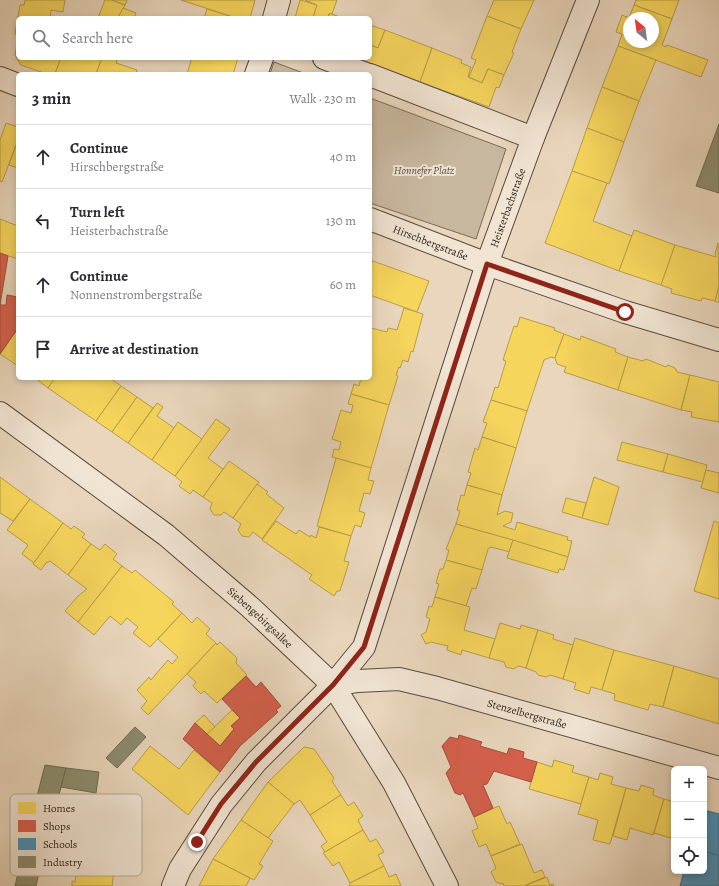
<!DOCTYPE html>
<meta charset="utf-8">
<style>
:root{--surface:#fff;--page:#f2f2f3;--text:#2b2b33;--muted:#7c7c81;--line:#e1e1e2}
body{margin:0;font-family:Alegreya,serif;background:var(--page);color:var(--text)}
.controls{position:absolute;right:12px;bottom:12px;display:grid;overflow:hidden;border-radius:6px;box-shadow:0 2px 6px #0003}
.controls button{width:36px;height:36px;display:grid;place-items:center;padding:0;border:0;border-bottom:1px solid var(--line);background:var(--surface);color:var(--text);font:20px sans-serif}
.compass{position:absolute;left:623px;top:12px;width:36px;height:36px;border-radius:50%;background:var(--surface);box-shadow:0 2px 6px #0003;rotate:331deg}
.stop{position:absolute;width:12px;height:12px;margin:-9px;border:3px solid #8f2418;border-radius:50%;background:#fff}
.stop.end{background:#8f2418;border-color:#fff;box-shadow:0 1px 4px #0008}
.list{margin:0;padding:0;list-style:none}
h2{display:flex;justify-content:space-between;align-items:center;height:52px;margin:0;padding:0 16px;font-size:17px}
h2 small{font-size:13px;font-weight:400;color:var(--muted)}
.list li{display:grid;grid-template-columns:26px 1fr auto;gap:12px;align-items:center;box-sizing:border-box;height:64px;padding:0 16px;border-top:1px solid var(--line)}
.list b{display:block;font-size:15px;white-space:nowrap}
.list p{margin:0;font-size:13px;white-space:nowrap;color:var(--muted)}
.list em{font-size:13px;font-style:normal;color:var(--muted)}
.icon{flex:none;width:22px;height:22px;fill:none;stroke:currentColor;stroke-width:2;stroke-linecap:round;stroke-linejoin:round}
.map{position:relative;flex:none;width:719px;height:886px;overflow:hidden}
.search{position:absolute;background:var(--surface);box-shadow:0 2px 6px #0003;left:16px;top:16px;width:356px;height:44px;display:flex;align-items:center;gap:10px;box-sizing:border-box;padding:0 14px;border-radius:6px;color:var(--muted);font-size:15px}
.panel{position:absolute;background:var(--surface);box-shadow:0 2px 6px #0003;left:16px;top:72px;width:356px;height:308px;border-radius:6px}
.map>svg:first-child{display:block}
.green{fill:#c8b79f;stroke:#786a5a}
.homes{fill:#f6d55c;stroke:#b89e46;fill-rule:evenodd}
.shops{fill:#d6604d;stroke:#a24c3c}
.schools{fill:#4393c3;stroke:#3b708e}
.industry{fill:#8c8c6e;stroke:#6e6b53}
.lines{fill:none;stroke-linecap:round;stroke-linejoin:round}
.minor-casing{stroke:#584b3e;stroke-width:24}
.minor{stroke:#f1e4d3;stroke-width:22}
.route{stroke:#8f2418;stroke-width:5}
.labels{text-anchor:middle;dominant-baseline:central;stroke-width:4;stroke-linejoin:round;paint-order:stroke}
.park-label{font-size:11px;font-style:italic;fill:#574b3e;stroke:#f1e4d3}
.street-label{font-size:11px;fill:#271d14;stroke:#f1e4d3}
.key{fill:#f1e4d3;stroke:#b4a89a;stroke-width:1}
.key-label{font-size:11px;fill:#271d14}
</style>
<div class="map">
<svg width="719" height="886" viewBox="0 0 719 886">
<rect width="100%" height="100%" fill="#e9d6bc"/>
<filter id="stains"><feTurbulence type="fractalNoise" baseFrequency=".005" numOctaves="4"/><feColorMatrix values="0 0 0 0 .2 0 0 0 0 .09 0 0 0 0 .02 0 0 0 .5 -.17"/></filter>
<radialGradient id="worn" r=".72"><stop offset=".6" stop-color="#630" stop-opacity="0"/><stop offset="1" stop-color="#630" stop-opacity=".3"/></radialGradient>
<g class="green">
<polygon points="274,62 306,74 270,74"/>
<polygon points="370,98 506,149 476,239 370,203"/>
</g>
<g class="homes">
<polygon points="25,0 65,0 63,12 51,10 50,18 18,18 18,35 15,34 20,5 24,5"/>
<polygon points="105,0 112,0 125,5 118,18 98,18"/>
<polygon points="112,0 127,0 125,5"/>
<polygon points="181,0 255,0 250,18 236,18"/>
<polygon points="300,0 317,5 313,18 295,18"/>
<polygon points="305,0 337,0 332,14 329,14 328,18 313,18 317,5"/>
<polygon points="494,0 534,0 521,29 487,16"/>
<polygon points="636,0 679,0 672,19 634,5"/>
<path d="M634,5L672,19L662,45L666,47L667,45L708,60L701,77L618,46L622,34L616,32L622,15L629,18ZM629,18H653V42H629Z"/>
<polygon points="123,8 136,13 134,18 118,18"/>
<polygon points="207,9 236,18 204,18"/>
<polygon points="329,14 332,14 342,18 328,18"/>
<polygon points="487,16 521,29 512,52 514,53 504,75 488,69 482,83 469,77 476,60 471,58"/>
<polygon points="370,25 385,30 378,48 370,45"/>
<polygon points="385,30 432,48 420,82 362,60 362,58 370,58 370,45 378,48"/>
<polygon points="18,37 18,58 61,58 55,74 47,74 21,65 15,55"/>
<polygon points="618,46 656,60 639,101 602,87"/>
<polygon points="432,48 462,60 461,63 471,67 468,77 482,83 488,69 504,75 499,88 496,87 489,107 420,82"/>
<polygon points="61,58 102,58 96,74 55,74"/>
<polygon points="102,58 118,58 116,63 137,70 136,74 96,74"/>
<polygon points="192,58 238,58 233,74 187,74"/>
<polygon points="602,87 639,101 624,142 587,128"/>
<polygon points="6,123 18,127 18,140 2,182 0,181 0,140"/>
<polygon points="587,128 624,142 609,184 572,171"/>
<polygon points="18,140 18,168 9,165"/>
<polygon points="572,171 607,183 593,221 632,236 619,271 545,243"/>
<polygon points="0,219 18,226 18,259 0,253"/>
<polygon points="634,230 675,245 661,285 619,271"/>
<polygon points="718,243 719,286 715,301 702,298 701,301 671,293 672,289 661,285 675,245 716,257 715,254"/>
<polygon points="370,260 429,281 417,312 370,295"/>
<polygon points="719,286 719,303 715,301"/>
<polygon points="404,308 423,314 413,352 411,351 408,362 403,360 400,368 399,367 396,375 398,376 389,405 351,394 354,384 359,386 361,378 370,378 371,328 387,332 388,328 397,330"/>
<polygon points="520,317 555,328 554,330 564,334 555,358 551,357 544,360 527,411 491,400 495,387 498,388 506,361 503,360 514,326 517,327"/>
<polygon points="18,328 18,366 0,354"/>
<polygon points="564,334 580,340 581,336 616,349 615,352 628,357 618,390 564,372 566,367 557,364 555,358"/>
<polygon points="628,357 643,361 646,359 666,367 668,365 675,368 677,372 690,375 681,410 618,390"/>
<polygon points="690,375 719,382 719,422 691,417 692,412 681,410"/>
<polygon points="35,378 55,378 48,388"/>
<polygon points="55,378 110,378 121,386 96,421 48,388"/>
<polygon points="121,386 137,397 112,432 96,421"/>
<polygon points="351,394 389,405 371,468 332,457 334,449 339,450 341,442 332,439 341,410 351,413 353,405 348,404"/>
<polygon points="137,397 153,408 128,443 112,432"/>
<polygon points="491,400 527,411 516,448 482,437 487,423 483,422"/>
<polygon points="157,403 163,407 157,416 174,428 152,460 128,443"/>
<polygon points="216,419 230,429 208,458 223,469 203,497 193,490 190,494 179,486 182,482 175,476"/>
<polygon points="178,422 202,439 175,476 152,460"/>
<polygon points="482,437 516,448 502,495 467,485 471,473 468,472 475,448 478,450"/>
<polygon points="622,442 668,454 663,472 617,460"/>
<polygon points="668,454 707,465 703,482 663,472"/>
<polygon points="336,458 371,468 368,480 374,481 370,494 364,493 359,511 365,513 361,527 355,525 351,536 317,526"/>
<polygon points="229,461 259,482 233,518 224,512 221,515 214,515 210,509 212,503 203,497"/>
<polygon points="706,470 719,473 719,493 701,488"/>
<polygon points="0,477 30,499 13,521 0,513"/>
<polygon points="594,477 619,487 608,525 582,518"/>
<polygon points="257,484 268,492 266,494 284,508 262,539 253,532 249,537 242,536 238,530 241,524 233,518"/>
<polygon points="467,485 502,495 497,515 505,511 513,513 511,522 503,526 515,530 517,522 568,537 567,540 572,541 568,557 456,524 460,511 457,510 461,495 464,496"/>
<polygon points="566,498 586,503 582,518 562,512"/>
<polygon points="30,499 63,523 34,563 22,554 28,545 7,530"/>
<polygon points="276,521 296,534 299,530 310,537 311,535 316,538 319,527 351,536 344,561 349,562 340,591 337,591 334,596 309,579 312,575 262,540"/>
<polygon points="714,521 719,523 719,599 694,591"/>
<polygon points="63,523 71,529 74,526 85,534 82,537 91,544 68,575 50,561 46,563 41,570 33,564"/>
<polygon points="456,524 513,540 510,552 491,547 488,549 482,570 446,560 449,550 446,549"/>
<polygon points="513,540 568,557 564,570 559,569 558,573 507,558"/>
<polygon points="91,544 100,550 105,544 117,554 113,559 122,566 78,622 65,611 78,596 87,589 68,575"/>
<polygon points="446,560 482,570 476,589 472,588 466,606 435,597 439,584 436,583 440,569 443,569"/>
<polygon points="122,566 132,573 135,570 174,602 172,604 182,613 150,647 133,633 138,627 127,618 121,625 110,616 94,635 78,622"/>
<polygon points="435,597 470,607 464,630 495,639 489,658 462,650 461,655 447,650 448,646 431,642 426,644 421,635 426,632 430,619 426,617 429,606 432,607"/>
<polygon points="182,613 192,623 197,617 210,629 206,634 216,643 148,715 141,708 147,701 137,690 149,677 151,680 168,660 172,664 178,657 158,639"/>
<polygon points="500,623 520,629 521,625 538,630 526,668 518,666 514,669 506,667 504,662 489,658"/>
<polygon points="538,630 554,635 553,639 573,645 563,679 550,675 546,677 538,675 536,672 526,668"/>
<polygon points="575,638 614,650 602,690 591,687 589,694 574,689 576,683 563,679"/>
<polygon points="220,642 237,658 236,663 247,675 217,703 204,691 201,694 193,686 196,682 187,674 216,643 217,645"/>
<polygon points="614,650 674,666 663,707 650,704 648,710 614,700 615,694 602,690"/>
<polygon points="674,666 719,679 719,724 663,707"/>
<polygon points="232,710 240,718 231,726 234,729 220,746 207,734"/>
<polygon points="204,715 215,727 207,734 195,723"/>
<polygon points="150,746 179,769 194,750 220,772 188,815 132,769"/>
<polygon points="304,747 314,749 334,778 332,781 341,795 310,815 300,800 294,804 268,782"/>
<polygon points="554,760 574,766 572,772 589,777 581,804 529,789 537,762 552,767"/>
<polygon points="600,773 613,777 611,784 626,788 610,844 593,840 598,820 578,814 589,777 598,780"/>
<polygon points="268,782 294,804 268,838 241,820"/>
<polygon points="641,785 654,789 653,795 664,799 653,835 630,828 627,840 613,836 626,788 639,791"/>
<polygon points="341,795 348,806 354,802 363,816 358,820 363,830 325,852 321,846 327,842 310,815"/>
<polygon points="664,799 674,802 674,839 654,833"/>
<polygon points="499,806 507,824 510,822 520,844 491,856 486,844 479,847 472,831 478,828 474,817"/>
<polygon points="241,820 273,841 259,864 263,866 254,880 213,859"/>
<polygon points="363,830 370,842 376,839 384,852 378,855 384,866 350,883 339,862 333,866 323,853"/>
<polygon points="522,844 534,873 542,870 545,877 524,886 504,886 503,883 501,884 496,882 491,872 496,868 491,856"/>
<polygon points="213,859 250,878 246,886 199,886"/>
<polygon points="78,865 114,871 112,886 72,886 72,881 75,882"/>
<polygon points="384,866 389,877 396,874 401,886 349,886 350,883"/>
<polygon points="547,877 550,885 553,884 554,886 524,886"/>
</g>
<g class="shops">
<polygon points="0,253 8,256 0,305 6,305 7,295 18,297 18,328 0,354"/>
<polygon points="246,676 256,687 261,682 281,706 276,710 278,712 240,746 220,772 183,739 195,723 220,746 234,729 231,726 240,718 222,699"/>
<polygon points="459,735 482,742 480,746 507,754 509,748 524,752 523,758 537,762 531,782 494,771 487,784 483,785 493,808 474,817 463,793 460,795 455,793 446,773 451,767 442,746 450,737 458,739"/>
</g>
<g class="schools">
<polygon points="704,810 719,814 719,856 704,851"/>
<polygon points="704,851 719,856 719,886 680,886 684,871 704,871"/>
</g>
<g class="industry">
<polygon points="719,124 719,193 696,186"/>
<polygon points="135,727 146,737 117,768 106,758"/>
<polygon points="45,765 66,768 42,860 22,855"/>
<polygon points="66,768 99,772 96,793 61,787"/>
<polygon points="22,855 42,860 36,886 15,886"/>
</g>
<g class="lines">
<defs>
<g id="minor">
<polyline points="274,18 279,0"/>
<polyline points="324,58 366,74"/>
<polyline points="256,74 262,58"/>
<polyline points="370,75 533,138"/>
<polyline points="0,78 18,85"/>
<path id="s1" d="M370,219L487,264L625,312L719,340"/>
<path id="s2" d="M0,413L166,535L250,607L333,685L394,783L447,886"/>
<path id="s3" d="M333,685L358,681L399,679L437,688L719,768"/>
<path id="s4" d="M173,886L180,869L221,805L256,762L333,685L364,647L487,264L533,138L588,0"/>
</g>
</defs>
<use href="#minor" class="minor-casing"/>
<use href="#minor" class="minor"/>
</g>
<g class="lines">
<polyline class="route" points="197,842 221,804 256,762 333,685 364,647 487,264 625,312"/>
</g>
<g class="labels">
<g class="park-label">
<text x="424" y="170">Honnefer Platz</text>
</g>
<g class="street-label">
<text stroke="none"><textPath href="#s4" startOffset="770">Heisterbachstraße</textPath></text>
<text stroke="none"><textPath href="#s1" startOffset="65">Hirschbergstraße</textPath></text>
<text stroke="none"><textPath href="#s2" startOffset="331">Siebengebirgsallee</textPath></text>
<text stroke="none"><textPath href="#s3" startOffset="199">Stenzelbergstraße</textPath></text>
</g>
</g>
<rect x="10" y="794" width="132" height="82" rx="6" class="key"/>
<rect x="18" y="802" width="18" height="12" fill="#f6d55c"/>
<rect x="18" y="820" width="18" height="12" fill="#d6604d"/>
<rect x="18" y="838" width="18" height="12" fill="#4393c3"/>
<rect x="18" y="856" width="18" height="12" fill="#8c8c6e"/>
<g class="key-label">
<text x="43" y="812">Homes</text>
<text x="43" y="830">Shops</text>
<text x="43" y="848">Schools</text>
<text x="43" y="866">Industry</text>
</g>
<rect width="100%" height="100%" filter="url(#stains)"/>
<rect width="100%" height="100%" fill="url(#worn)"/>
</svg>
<div class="controls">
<button>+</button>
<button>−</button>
<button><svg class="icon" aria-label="locate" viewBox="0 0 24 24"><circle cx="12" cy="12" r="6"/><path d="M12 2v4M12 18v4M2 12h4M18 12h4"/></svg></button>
</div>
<svg class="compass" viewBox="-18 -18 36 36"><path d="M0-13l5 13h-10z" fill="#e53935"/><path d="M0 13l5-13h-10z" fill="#7c7c81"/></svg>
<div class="stop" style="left:625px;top:312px"></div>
<div class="stop end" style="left:197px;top:842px"></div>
<div class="search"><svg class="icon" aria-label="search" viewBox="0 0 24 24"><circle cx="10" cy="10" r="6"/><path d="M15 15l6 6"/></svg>Search here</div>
<section class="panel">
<h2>3 min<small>Walk · 230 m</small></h2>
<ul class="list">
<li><svg class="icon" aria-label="ahead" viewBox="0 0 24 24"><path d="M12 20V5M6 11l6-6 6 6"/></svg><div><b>Continue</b><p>Hirschbergstraße</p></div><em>40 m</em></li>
<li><svg class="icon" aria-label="left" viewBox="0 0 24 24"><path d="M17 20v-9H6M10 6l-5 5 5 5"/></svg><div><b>Turn left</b><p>Heisterbachstraße</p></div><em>130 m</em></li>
<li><svg class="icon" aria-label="ahead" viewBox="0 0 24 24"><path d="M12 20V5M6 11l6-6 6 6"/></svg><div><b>Continue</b><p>Nonnenstrombergstraße</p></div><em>60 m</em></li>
<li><svg class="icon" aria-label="arrive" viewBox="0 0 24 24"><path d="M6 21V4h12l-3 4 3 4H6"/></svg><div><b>Arrive at destination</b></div></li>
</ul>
</section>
</div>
